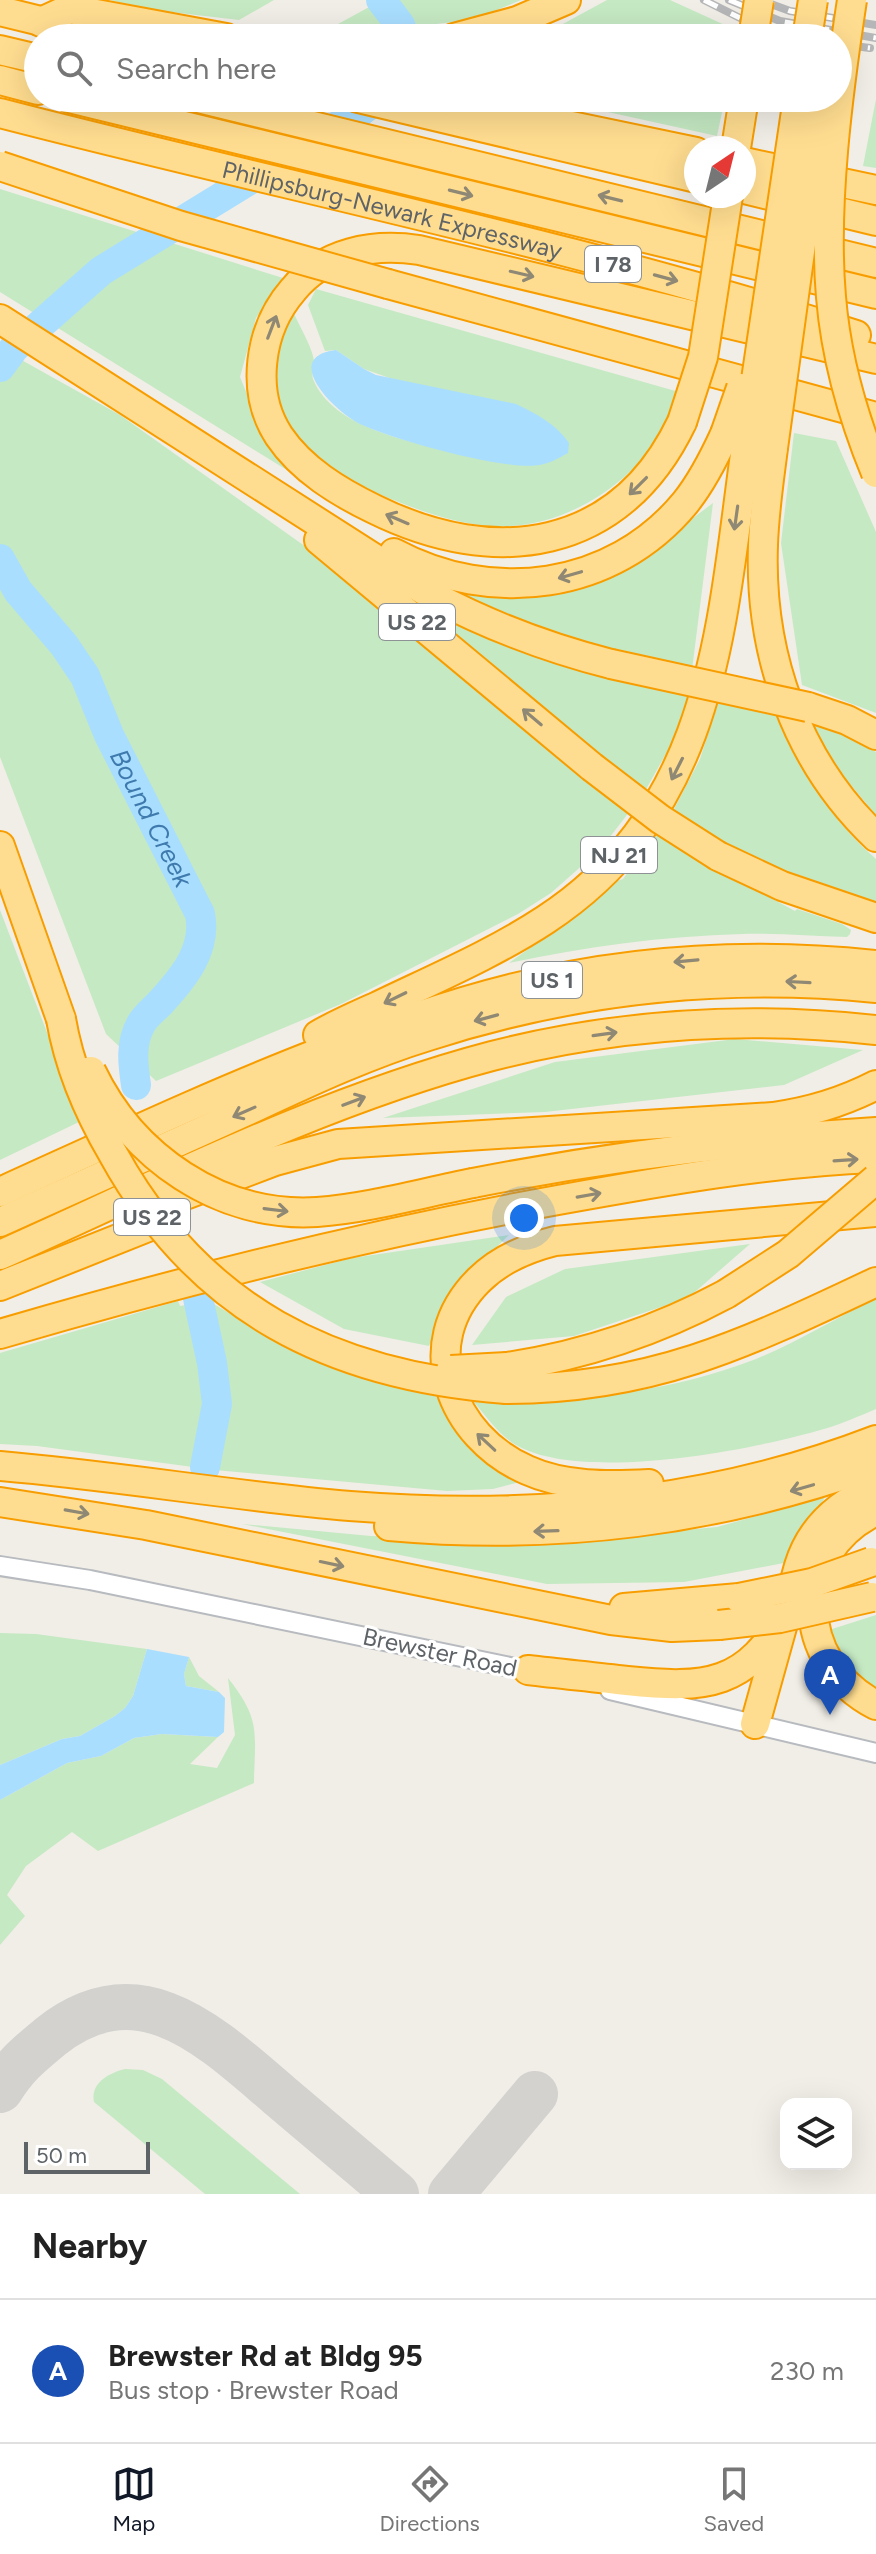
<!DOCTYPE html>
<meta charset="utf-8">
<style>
:root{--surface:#fff;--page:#f6f6f6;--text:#222;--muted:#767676;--line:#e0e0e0;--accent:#111827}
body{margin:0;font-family:Figtree,sans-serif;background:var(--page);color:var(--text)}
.controls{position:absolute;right:24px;bottom:24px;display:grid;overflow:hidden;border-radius:16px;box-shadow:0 8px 32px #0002}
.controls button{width:72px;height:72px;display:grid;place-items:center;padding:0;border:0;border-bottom:2px solid var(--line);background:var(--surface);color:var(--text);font:40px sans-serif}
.compass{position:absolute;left:684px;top:136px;width:72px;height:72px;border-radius:50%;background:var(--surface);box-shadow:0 8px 32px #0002;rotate:35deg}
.scale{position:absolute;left:24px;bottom:20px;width:126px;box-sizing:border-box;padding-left:8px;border:4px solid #5e6368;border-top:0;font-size:22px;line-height:28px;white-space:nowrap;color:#5e6368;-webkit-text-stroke:6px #fff;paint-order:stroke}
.you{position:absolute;left:524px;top:1218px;width:28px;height:28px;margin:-20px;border:6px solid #fff;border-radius:50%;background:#1a73e8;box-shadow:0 0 0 12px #1a73e833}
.badge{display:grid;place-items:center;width:52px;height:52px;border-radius:50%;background:var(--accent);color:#fff;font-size:26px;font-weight:700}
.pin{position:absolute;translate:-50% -66px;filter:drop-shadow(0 2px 4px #0008)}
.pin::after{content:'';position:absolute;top:42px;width:28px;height:24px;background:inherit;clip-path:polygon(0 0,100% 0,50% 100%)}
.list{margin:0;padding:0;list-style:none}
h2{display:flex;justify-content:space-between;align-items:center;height:104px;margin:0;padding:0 32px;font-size:34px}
h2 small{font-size:26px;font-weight:400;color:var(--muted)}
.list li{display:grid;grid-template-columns:52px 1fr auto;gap:24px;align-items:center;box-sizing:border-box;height:144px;padding:0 32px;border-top:2px solid var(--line)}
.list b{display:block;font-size:30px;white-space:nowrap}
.list p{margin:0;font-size:26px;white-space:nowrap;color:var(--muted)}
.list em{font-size:26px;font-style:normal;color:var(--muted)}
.icon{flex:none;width:44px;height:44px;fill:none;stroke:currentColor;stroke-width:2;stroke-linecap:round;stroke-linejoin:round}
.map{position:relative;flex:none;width:876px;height:2194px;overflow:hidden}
.search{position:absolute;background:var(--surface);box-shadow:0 8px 32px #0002;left:24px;right:24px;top:24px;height:88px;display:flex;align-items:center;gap:20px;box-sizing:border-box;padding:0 28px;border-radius:44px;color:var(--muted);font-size:30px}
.sheet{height:248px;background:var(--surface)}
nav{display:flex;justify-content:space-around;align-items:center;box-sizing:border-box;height:112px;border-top:2px solid var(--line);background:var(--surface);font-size:22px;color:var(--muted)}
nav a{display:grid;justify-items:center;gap:4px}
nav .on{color:var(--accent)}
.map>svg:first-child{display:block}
.green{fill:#c5e9c3}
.water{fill:#a9deff}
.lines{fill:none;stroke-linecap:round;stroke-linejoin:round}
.river{stroke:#a9deff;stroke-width:30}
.taxiway{stroke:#d3d2cf;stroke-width:46}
.tertiary-casing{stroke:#b7babe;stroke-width:22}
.motorway-casing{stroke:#f89d00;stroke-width:32}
.tertiary{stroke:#fff;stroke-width:18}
.motorway{stroke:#ffdd90;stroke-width:28}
.rail-casing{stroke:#b5b6b7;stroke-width:8}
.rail{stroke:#fff;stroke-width:5;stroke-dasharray:15;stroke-linecap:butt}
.motorway-bridge-casing{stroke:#f89d00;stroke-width:32;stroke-linecap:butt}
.motorway-bridge{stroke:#ffdd90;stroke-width:28}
.oneway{stroke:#8e8874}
.labels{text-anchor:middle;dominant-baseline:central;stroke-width:6;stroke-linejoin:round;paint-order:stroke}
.shield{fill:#fff;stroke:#8e9295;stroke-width:2}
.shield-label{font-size:22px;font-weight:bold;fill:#5e6368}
.street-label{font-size:24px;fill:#5e6368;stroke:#fff}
.water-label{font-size:26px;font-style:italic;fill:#3e7aad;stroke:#fff}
</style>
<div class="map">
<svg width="876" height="2194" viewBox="0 0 876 2194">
<rect width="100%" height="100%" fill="#f1eee7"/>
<g class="green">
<polygon points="110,0 274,0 239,20 145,9"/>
<polygon points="382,0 521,0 473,20 352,33 327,30"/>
<polygon points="607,0 670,0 738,31 737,38 537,38"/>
<polygon points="544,98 725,98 717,136"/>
<polygon points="876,99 876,168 863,166"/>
<polygon points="0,189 283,278 256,318 240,377 260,426 290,472 0,292"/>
<path d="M316,289L679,392C674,405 671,421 663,432C627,489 558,531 490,526C451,523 415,509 379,494C326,471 283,442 275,379C271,355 284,331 292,309C297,322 313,348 314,361C315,368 311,371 313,379C333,429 412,441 458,454L401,382L364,369L336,350L325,351L308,305Z"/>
<polygon points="0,348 120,415 330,564 630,811 606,842 577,870 551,893 518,914 341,1004 156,1081 106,1034 0,757"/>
<polygon points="794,433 836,441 876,532 876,713 802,685 781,543"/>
<polygon points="713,503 692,670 603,651 495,614 422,575 448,584 640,558"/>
<polygon points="375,571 689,694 673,741 644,793"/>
<path d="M719,700L774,711C799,767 829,818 876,859V905L809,885L738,852L672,813L700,759Z"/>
<polygon points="810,722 836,730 876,752 876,815 844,777"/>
<path d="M657,831L743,883L795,911L797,909L842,924L851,930L850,934L847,937C812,936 776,933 742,934C663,936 585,947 509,963L588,906L611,883L623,879Z"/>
<polygon points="0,910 81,1121 0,1160"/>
<polygon points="735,1039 863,1050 784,1085 545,1112 383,1118 555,1062"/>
<polygon points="509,1235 455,1287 429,1346 344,1329 260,1282 352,1258"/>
<polygon points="750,1244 688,1298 574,1336 472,1345 506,1297 565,1269"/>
<path d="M876,1298V1409C859,1416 842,1424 824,1429C753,1450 582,1483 516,1445C499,1435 486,1416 473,1401C575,1400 660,1396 756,1359C797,1342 837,1318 876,1298Z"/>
<polygon points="178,1301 180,1306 209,1301 289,1349 434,1394 486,1460 520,1482 493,1489 447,1491 215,1470 37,1446 0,1444 0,1353"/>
<polygon points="825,1497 789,1562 684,1582 547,1584 242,1524 371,1536 569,1541 717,1527"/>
<polygon points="876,1615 876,1691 858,1681 829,1630"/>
<polygon points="0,1633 36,1634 147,1649 133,1696 125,1708 115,1716 80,1736 62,1739 0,1765"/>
<polygon points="189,1657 199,1676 219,1692 186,1686 184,1674"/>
<path d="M228,1678C261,1720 255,1731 254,1783L98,1851L72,1832L26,1866L7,1895L25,1916L0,1945V1800L67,1763L101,1756L134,1738L162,1734L218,1737L190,1764L217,1768L235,1735Z"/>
<path d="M125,2069L143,2070L162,2079L300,2194H205L94,2102C90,2083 109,2073 125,2069Z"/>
</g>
<g class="water">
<path d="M336,350L364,369L376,375L516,404C537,414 556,424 569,443L568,453C559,458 550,463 540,465C504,471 395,440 360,424C336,413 279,357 336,350Z"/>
<polygon points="147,1649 189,1657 184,1674 186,1686 219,1692 225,1698 224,1732 218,1737 162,1734 134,1738 101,1756 67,1763 0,1800 0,1765 62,1739 80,1736 115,1716 125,1708 133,1696"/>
</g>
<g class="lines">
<g class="river">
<polyline points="381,0 400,25 405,38"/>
<polyline points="0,367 14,348 101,271 360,112 378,98"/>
<path id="s1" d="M0,559L18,591L64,645L85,676L109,735L200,914C207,949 184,977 162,1001C155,1009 146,1015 141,1024C130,1043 133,1065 136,1085"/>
<polyline points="198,1298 212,1363 217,1404 205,1467"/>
</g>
<g class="taxiway">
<path d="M0,2090C16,2065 27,2056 50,2037C139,1966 210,2036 279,2095C318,2128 357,2161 396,2194"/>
<polyline points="451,2194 535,2094"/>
</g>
<defs>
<g id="tertiary">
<polyline points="0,1566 90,1580 539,1673"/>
<polyline points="610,1690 876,1753"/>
</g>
<g id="motorway">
<polyline points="0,11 57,25"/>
<polyline points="41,22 69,9 226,38"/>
<polyline points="454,38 517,21 566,0"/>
<polyline points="0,50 38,59"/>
<polyline points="0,80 38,90"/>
<polyline points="69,98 876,294"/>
<polyline points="198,98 876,263"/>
<polyline points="358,98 696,178"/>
<polyline points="437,98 696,152"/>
<path id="s2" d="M0,113C285,187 575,244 856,335"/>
<polyline points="736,148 744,98"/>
<polyline points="744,162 876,190"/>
<polyline points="744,189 876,221"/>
<polyline points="388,284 876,417"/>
<path d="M0,319L433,596C490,626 548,648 611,664"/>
<path d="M682,422C620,552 495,569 374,509C339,492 302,470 279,436C250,392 259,329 293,290C324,252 373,243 419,250L876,359"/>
<path d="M773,448C769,480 764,512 763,545C759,654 796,761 876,837"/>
<polyline points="319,540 592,767"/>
<path d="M394,553C491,605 612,591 685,503C702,482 714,458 725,434"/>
<polyline points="808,707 847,720 876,735"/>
<polyline points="0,846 61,1019"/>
<polyline points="718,856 782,886 876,918"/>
<path d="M318,1035C337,1024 358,1015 378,1006C434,979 493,954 545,920C717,807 721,623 747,440"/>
<path d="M473,1183C606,1157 741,1140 876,1132"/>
<path d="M0,1192C106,1144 212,1094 321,1052C384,1028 445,1005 510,989C630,959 754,952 876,965"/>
<path d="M132,1215L275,1161L338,1144L773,1117C810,1112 843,1102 876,1085"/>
<path d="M0,1222C83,1185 166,1148 249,1110C307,1083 366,1055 428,1036C574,989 723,973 876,988"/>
<path d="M0,1255C161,1183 321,1101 492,1056C617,1024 748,1016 876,1030"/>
<polyline points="0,1286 163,1221"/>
<path d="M0,1334C184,1280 370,1234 558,1200C663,1181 769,1162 876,1158"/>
<path d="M507,1367C585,1355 657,1331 726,1294"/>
<path d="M506,1389C652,1389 747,1343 876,1282"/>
<path d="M0,1466C117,1476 233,1496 350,1506C529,1520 708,1505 876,1440"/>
<path d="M649,1484C609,1486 564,1487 527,1470C451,1437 414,1344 479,1280C500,1259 527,1248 555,1241L876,1212"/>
<polyline points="0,1502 146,1525 611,1620 672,1627 719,1625"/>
<path d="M876,1511C790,1552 794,1663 876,1705"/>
<path d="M389,1526C558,1541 717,1521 876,1464"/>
<polyline points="624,1608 739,1598"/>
<path d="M528,1670C561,1674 594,1677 627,1681C705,1689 748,1687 788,1610"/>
<path d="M755,1724L799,1566C811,1527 839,1503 876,1488"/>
</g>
</defs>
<use href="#tertiary" class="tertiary-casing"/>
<use href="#motorway" class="motorway-casing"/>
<use href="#tertiary" class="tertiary"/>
<use href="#motorway" class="motorway"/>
<defs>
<g id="rail">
<polyline points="704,0 740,18"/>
<polyline points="729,0 780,21 876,38"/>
<polyline points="760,0 790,11 876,25"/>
<polyline points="773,30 805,38"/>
<polyline points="838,44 870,48"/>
</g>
</defs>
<use href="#rail" class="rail-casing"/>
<use href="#rail" class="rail"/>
<defs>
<g id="motorway-bridge">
<path d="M852,0C838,92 823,205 831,297C836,358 853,417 876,473"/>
<polyline points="753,38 759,0"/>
<polyline points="807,38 813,0"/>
<polyline points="0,166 181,226 388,284"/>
<polyline points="682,422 703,357 728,196"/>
<polyline points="725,434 741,388"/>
<polyline points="747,440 798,98"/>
<polyline points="773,448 816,135 828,98"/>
<polyline points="611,664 808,707"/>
<polyline points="592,767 660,819 718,856"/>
<path d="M61,1019C69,1066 89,1113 113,1154C199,1310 332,1376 506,1389"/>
<path d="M91,1071C132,1157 220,1218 317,1212C369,1208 422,1193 473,1183"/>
<polyline points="726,1294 788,1254 876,1179"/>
<polyline points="451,1370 507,1367"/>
<polyline points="739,1598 812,1583 871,1562"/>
<polyline points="719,1625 780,1618 872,1597"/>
</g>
</defs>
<use href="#motorway-bridge" class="motorway-bridge-casing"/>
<use href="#motorway-bridge" class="motorway-bridge"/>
</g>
<defs><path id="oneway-shaft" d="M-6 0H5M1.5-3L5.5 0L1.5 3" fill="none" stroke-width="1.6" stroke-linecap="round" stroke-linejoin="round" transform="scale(2)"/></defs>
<g class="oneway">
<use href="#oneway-shaft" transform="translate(461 193) rotate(14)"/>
<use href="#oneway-shaft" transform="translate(610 198) rotate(-166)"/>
<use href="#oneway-shaft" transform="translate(522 274) rotate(13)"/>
<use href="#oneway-shaft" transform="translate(666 278) rotate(15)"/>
<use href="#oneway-shaft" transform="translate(272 327) rotate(-69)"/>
<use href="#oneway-shaft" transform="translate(638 486) rotate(135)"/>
<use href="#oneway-shaft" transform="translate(736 518) rotate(98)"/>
<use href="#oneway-shaft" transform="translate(397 519) rotate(-157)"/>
<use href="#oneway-shaft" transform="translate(570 575) rotate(164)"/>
<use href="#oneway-shaft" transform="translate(532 717) rotate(-140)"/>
<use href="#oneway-shaft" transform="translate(677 769) rotate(117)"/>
<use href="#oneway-shaft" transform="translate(686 961) rotate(175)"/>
<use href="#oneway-shaft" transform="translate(798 982) rotate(-177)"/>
<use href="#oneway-shaft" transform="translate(395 998) rotate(154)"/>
<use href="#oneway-shaft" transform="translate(486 1018) rotate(165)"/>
<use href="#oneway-shaft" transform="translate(605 1034) rotate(-8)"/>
<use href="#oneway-shaft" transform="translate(354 1101) rotate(-21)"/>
<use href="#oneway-shaft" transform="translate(244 1112) rotate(156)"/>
<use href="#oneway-shaft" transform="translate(846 1160) rotate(-4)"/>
<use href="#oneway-shaft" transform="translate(589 1195) rotate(-10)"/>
<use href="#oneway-shaft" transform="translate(276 1210) rotate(7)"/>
<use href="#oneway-shaft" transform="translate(486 1442) rotate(-137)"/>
<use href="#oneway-shaft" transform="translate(802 1488) rotate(164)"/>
<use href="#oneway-shaft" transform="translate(77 1512) rotate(10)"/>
<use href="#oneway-shaft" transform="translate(546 1531) rotate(178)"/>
<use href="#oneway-shaft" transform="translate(332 1564) rotate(12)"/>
</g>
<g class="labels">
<g class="shield">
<rect x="585" y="246" width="56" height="36" rx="6"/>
<rect x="379" y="604" width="76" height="36" rx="6"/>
<rect x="581" y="837" width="76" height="36" rx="6"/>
<rect x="522" y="962" width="60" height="36" rx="6"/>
<rect x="114" y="1199" width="76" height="36" rx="6"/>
</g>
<g class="shield-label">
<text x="613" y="264">I 78</text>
<text x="417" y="622">US 22</text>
<text x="619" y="855">NJ 21</text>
<text x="552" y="980">US 1</text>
<text x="152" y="1217">US 22</text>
</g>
<g class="street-label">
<text stroke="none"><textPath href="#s2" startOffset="404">Phillipsburg-Newark Expressway</textPath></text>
<text transform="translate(440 1652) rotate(12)">Brewster Road</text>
</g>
<g class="water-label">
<text stroke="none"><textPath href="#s1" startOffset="302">Bound Creek</textPath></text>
</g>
</g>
</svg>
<div class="controls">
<button><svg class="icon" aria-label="layers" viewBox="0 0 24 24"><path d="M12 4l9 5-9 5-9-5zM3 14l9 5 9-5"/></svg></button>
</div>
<svg class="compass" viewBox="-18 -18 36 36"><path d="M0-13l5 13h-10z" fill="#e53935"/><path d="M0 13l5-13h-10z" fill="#767676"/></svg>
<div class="scale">50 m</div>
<div class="you"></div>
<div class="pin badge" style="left:830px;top:1715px;background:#1a4fb4">A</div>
<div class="search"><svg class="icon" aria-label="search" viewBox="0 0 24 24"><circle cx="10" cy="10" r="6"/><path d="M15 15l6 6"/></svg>Search here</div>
</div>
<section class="sheet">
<h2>Nearby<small></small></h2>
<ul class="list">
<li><span class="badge" style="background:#1a4fb4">A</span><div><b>Brewster Rd at Bldg 95</b><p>Bus stop · Brewster Road</p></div><em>230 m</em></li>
</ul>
</section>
<nav>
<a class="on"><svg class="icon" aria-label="map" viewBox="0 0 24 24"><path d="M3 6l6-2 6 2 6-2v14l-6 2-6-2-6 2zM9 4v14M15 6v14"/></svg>Map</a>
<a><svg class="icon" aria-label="directions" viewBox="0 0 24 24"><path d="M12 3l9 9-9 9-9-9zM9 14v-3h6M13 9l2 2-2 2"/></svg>Directions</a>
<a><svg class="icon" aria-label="saved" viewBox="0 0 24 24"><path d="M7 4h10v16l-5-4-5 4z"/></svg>Saved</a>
</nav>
